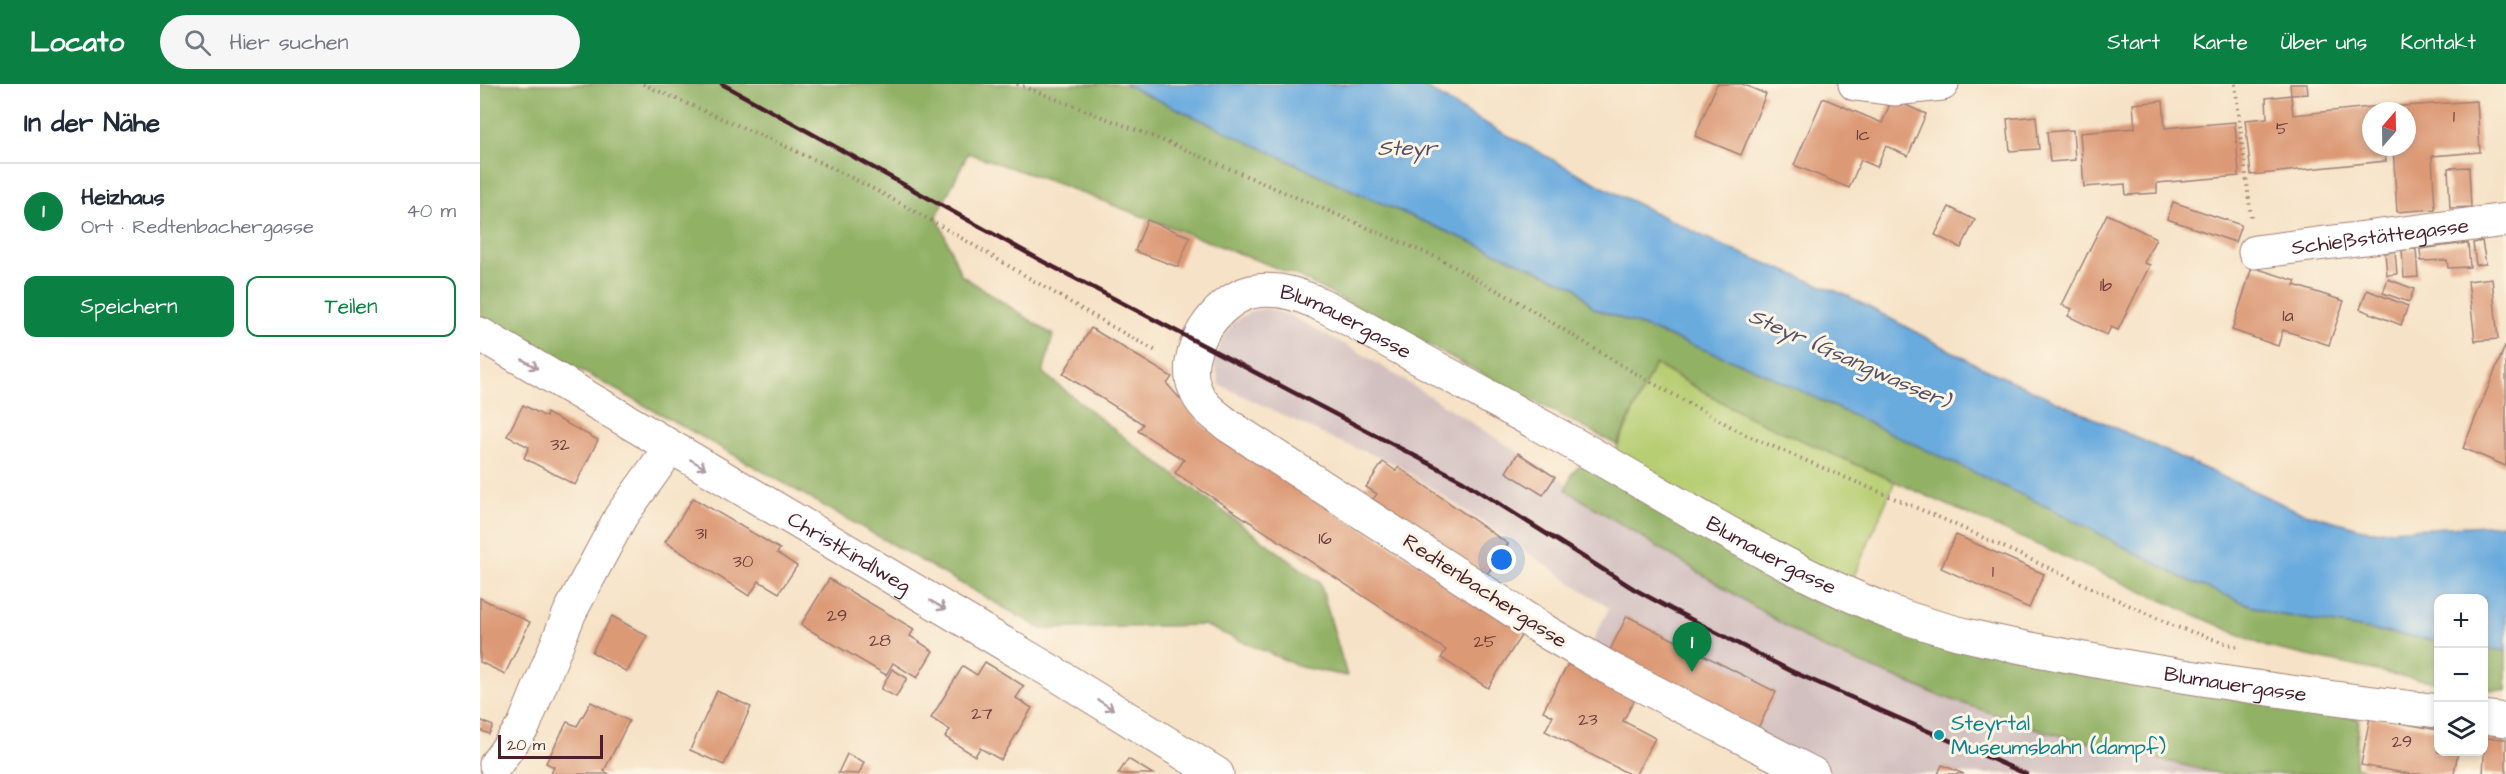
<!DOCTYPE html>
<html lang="de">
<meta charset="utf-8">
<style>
:root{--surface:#fff;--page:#f6f6f7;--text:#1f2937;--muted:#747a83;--line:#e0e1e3;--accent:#0b8043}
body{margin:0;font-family:"Architects Daughter",sans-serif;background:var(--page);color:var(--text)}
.controls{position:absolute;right:18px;bottom:18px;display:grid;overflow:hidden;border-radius:12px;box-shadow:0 3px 9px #0003}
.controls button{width:54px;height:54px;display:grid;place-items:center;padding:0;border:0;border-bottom:2px solid var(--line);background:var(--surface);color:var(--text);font:30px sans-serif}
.compass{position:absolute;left:1882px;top:18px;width:54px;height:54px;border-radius:50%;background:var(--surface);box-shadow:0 3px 9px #0003;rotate:20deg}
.scale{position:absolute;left:18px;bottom:15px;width:105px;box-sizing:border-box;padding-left:6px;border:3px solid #4a1f2b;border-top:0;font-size:16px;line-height:21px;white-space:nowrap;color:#4a1f2b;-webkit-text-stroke:4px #fcf5e5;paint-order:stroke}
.you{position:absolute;left:1022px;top:476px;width:21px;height:21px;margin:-15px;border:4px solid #fff;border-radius:50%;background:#1a73e8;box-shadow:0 0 0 9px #1a73e833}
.badge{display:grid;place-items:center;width:39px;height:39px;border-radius:50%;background:var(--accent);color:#fff;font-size:20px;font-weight:700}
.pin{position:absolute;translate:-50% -50px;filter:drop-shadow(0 2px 3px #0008)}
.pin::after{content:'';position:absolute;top:32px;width:21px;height:18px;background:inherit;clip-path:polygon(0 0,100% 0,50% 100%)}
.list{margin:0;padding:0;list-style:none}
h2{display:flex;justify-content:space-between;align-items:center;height:78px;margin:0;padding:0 24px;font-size:26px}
h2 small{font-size:20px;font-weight:400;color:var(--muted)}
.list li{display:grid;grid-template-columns:39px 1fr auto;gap:18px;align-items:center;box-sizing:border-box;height:96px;padding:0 24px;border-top:2px solid var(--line)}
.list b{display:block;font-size:22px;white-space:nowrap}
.list p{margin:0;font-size:20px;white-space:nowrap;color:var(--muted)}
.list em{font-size:20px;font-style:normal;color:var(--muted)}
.actions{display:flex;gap:12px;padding:18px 24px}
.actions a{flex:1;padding:14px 0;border:2px solid var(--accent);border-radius:12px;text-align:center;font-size:21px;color:var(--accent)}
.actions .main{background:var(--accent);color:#fff}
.icon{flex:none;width:33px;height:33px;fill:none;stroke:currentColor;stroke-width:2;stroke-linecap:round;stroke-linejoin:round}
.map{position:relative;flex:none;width:2026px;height:690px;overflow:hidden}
header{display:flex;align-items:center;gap:36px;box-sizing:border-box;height:84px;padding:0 30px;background:var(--accent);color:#fff}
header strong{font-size:28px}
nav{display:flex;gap:33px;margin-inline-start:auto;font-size:21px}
.search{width:420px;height:54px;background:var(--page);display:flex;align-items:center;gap:15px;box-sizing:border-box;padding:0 21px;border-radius:33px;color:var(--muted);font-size:22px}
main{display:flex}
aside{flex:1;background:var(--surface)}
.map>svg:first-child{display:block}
.industrial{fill:#d2bfc0}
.green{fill:#b7ce73;stroke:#80764f;stroke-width:1.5}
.forest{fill:#91b165;stroke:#6e6848;stroke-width:1.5}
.water{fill:#6aabde;stroke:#5a6584;stroke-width:1.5}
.building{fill:#dc9975}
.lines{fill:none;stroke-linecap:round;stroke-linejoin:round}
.minor-casing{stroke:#a08078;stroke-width:35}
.path{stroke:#a08078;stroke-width:4;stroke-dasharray:1.5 4.5;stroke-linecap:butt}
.minor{stroke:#fff;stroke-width:33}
.rail{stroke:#4a1f2b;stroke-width:4.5}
.oneway{stroke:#ae9aa0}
.culture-dot{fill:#0f9aa8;stroke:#fcf5e5;stroke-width:2}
.labels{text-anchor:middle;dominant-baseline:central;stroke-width:6;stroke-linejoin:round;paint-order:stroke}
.number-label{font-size:18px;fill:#6e3e3e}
.street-label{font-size:21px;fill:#4a1f2b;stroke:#fcf5e5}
.culture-label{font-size:21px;fill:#0d838f;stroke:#fcf5e5;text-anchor:start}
.water-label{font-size:22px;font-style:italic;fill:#55506a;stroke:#fcf5e5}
</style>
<header>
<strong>Locato</strong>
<div class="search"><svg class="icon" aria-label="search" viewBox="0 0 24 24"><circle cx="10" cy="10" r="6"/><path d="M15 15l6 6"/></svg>Hier suchen</div>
<nav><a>Start</a><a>Karte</a><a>Über uns</a><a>Kontakt</a></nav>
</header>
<main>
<aside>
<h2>In der Nähe<small></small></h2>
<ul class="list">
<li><span class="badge">1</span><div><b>Heizhaus</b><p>Ort · Redtenbachergasse</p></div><em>40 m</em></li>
</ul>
<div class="actions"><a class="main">Speichern</a><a>Teilen</a></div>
</aside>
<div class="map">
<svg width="2026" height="690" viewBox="0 0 2026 690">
<rect width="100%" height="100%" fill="#fcf5e5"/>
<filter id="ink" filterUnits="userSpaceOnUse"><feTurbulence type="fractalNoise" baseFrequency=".0167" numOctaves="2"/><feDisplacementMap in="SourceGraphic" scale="12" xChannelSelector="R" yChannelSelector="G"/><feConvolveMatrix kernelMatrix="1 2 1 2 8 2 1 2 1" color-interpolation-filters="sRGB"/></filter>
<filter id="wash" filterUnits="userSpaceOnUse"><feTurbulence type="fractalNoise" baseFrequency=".008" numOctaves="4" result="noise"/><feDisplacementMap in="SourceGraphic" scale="24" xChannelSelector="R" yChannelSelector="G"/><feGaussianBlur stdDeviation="1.35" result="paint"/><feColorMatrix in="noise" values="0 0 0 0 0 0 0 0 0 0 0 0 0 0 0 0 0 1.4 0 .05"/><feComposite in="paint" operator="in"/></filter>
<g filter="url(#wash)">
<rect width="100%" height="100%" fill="#f6e2c6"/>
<polygon class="industrial" points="786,224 811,232 881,269 1089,400 1086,406 1338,562 1458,611 1567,648 1740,690 1353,690 1240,631 1112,559 1129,524 918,381 853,355 740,301 734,277 744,252 753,239 772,227"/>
<polygon class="green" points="1175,280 1265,331 1415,397 1363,517 1125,390"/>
<g class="forest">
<polygon points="0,0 644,0 882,111 1096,203 1113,224 1268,282 1576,427 1705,495 1790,529 1958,557 1958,598 1925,593 1787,563 1265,331 1175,280 1137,361 820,193 581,101 488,69 457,132 481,191 573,251 563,289 650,358 840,499 867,592 821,583 724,541 562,545 215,349 0,231"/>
<polygon points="1103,378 1517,569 1879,635 1875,683 1903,690 1740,690 1567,648 1458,611 1338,562 1086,406 1092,390"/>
<polygon points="2004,564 2026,567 2026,607 2004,605"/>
</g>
<polygon class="water" points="644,0 940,0 990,31 1125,104 1243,162 1368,212 1501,283 1818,427 1890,447 2026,440 2026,567 2004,564 2004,514 1958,514 1958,557 1790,529 1705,495 1576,427 1268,282 1113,224 1096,203 882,111"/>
<g id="blocks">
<g class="building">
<polygon points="1237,0 1262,0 1286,10 1261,71 1215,52"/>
<polygon points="1810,0 1827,0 1828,10 1811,11 1813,31 1900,22 1901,27 1891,27 1891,63 1904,63 1906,77 1771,91 1765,36 1787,34 1786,14 1811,11"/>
<polygon points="1343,14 1402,39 1412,15 1446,30 1428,72 1406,62 1397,83 1381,76 1369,104 1314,81"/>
<polygon points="1683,17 1685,44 1755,38 1759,92 1677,99 1677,109 1646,111 1645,100 1604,103 1600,49 1655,44 1653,20"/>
<polygon points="1997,17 2000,68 1952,72 1955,125 1917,128 1913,63 1927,63 1927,27 1910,27 1910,23"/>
<polygon points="1556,32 1559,65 1530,67 1527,35"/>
<polygon points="1593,46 1595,76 1570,78 1567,48"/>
<polygon points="1989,83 1991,123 1970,124 1968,84"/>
<polygon points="1693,118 1761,141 1755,158 1687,135"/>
<polygon points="1469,123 1495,136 1481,164 1455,151"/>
<polygon points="1627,130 1676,154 1664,179 1670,181 1638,246 1631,243 1627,251 1588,232 1592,225 1582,221"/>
<polygon points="667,136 710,153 698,183 655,167"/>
<polygon points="2002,157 2006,180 1996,181 1993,159"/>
<polygon points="1988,159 1990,183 1968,184 1967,176 1941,177 1940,165"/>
<polygon points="1936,165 1938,193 1924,194 1922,166"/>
<polygon points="1915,167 1917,190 1907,191 1905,169"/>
<polygon points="1772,183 1816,197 1814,201 1864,217 1849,261 1803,246 1798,262 1752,246"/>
<polygon points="2012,194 2018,255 1995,257 1988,197"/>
<polygon points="1908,195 1934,205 1929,218 1903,209"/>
<polygon points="1887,206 1928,222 1921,241 1880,225"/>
<polygon points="611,244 692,293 687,300 725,343 1044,547 1008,604 961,574 966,566 695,389 704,376 658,347 663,340 583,290"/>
<polygon points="2026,260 2026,382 1983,364"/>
<polygon points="43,321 66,333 67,329 118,356 95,401 44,374 49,363 27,352"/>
<polygon points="1038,369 1075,393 1063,411 1026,388"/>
<polygon points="903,378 916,387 918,383 1028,460 1005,493 893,415 897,410 886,403"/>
<polygon points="213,414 300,465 297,469 317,482 299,509 279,497 269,512 185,458"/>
<polygon points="1476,451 1564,490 1549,524 1461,484"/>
<polygon points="349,495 434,545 430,552 453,567 437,594 413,579 406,591 321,541"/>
<polygon points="0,514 50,538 25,590 0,578"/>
<polygon points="132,532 167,552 147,588 112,568"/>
<polygon points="1147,532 1296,608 1278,644 1129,568"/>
<polygon points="505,578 544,602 536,614 552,624 521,676 500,664 495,672 465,653 470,646 451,634 483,582 497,591"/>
<polygon points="1088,580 1155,615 1143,637 1175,654 1156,690 1149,690 1065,647 1073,632 1063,627"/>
<polygon points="412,585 427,594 416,613 401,605"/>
<polygon points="237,607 271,623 244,681 210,666"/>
<polygon points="111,618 149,637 124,687 129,690 71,690 74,683 66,679 87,638 97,642"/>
<polygon points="1890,633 1958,646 1958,668 1978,668 1974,690 1930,690 1881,681"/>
<polygon points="0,636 13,642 9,650 0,646"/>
<polygon points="2005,654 2026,655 2026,690 2003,690"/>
<polygon points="367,670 384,678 379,690 358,689"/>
<polygon points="648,675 673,690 638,690"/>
<polygon points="1462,681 1484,690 1458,690"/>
</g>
</g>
</g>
<g filter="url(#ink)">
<use href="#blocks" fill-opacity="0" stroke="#a08078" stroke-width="1.5"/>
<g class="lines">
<defs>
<g id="minor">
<polyline points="1375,0 1414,5 1462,0"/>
<path id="s1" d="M1775,168L2026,136"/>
<path id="s2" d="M0,250L579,592L737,690"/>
<polyline points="2004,633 2026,636"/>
<polyline points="16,680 44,641 90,528 141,432 190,364"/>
<path id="s3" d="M1333,690L1134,587L1068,549L749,342C735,331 721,322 715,305C700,269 735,217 771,208C779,206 792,206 800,207C834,212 875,239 906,256C974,293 1042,331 1110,369C1209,425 1307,488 1413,529C1475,552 1540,563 1605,575C1722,597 1840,613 1958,627"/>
</g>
</defs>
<use href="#minor" class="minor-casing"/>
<g class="path">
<path d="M163,0C233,32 306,60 374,95C478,148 576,213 678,268"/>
<polyline points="537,0 692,60 960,175 1040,219 1151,287 1266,351 1465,436 1694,542 1757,563"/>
<polyline points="1755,0 1771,133"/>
</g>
<use href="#minor" class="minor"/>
<polyline class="rail" points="242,0 562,177 981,396 1154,505 1191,525 1311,587 1546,690"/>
</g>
<defs><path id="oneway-shaft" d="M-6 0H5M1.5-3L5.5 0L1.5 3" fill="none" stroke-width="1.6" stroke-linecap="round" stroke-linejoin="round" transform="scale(1.5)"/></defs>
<g class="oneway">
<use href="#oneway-shaft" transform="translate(50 280) rotate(31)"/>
<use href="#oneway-shaft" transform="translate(218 380) rotate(30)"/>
<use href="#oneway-shaft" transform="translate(458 521) rotate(30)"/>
<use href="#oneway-shaft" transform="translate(626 621) rotate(32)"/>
</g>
</g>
<circle class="culture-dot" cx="1459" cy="651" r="6"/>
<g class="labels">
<g class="number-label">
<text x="1974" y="32">1</text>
<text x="1802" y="44">5</text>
<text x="1383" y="50">1c</text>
<text x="1626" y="201">1b</text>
<text x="1808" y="231">1a</text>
<text x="80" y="360">32</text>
<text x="221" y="449">31</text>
<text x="845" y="454">16</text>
<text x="263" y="477">30</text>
<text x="1513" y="487">1</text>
<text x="357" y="531">29</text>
<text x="400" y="556">28</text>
<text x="1005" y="557">25</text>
<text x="502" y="629">27</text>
<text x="1108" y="635">23</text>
<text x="1922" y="657">29</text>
</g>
<g class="street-label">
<text stroke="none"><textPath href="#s1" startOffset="126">Schießstättegasse</textPath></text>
<text stroke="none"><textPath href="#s3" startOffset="957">Blumauergasse</textPath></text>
<text stroke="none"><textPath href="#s2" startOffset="429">Christkindlweg</textPath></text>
<text stroke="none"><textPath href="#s3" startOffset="1443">Blumauergasse</textPath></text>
<text transform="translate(1005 507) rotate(33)">Redtenbachergasse</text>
<text stroke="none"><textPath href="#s3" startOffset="1928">Blumauergasse</textPath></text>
</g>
<g class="culture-label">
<text x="1471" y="639">Steyrtal<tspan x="1471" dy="24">Museumsbahn (dampf)</tspan></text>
</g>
<g class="water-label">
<text x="927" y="64">Steyr</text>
<text transform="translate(1369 275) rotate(24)">Steyr (Gsangwasser)</text>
</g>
</g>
</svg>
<div class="controls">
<button>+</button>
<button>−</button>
<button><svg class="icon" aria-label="layers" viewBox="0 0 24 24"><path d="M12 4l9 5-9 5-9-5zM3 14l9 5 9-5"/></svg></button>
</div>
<svg class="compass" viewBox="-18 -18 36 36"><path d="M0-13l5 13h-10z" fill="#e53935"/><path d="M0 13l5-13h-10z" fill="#747a83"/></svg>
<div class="scale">20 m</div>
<div class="you"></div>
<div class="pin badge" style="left:1212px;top:588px">1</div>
</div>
</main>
